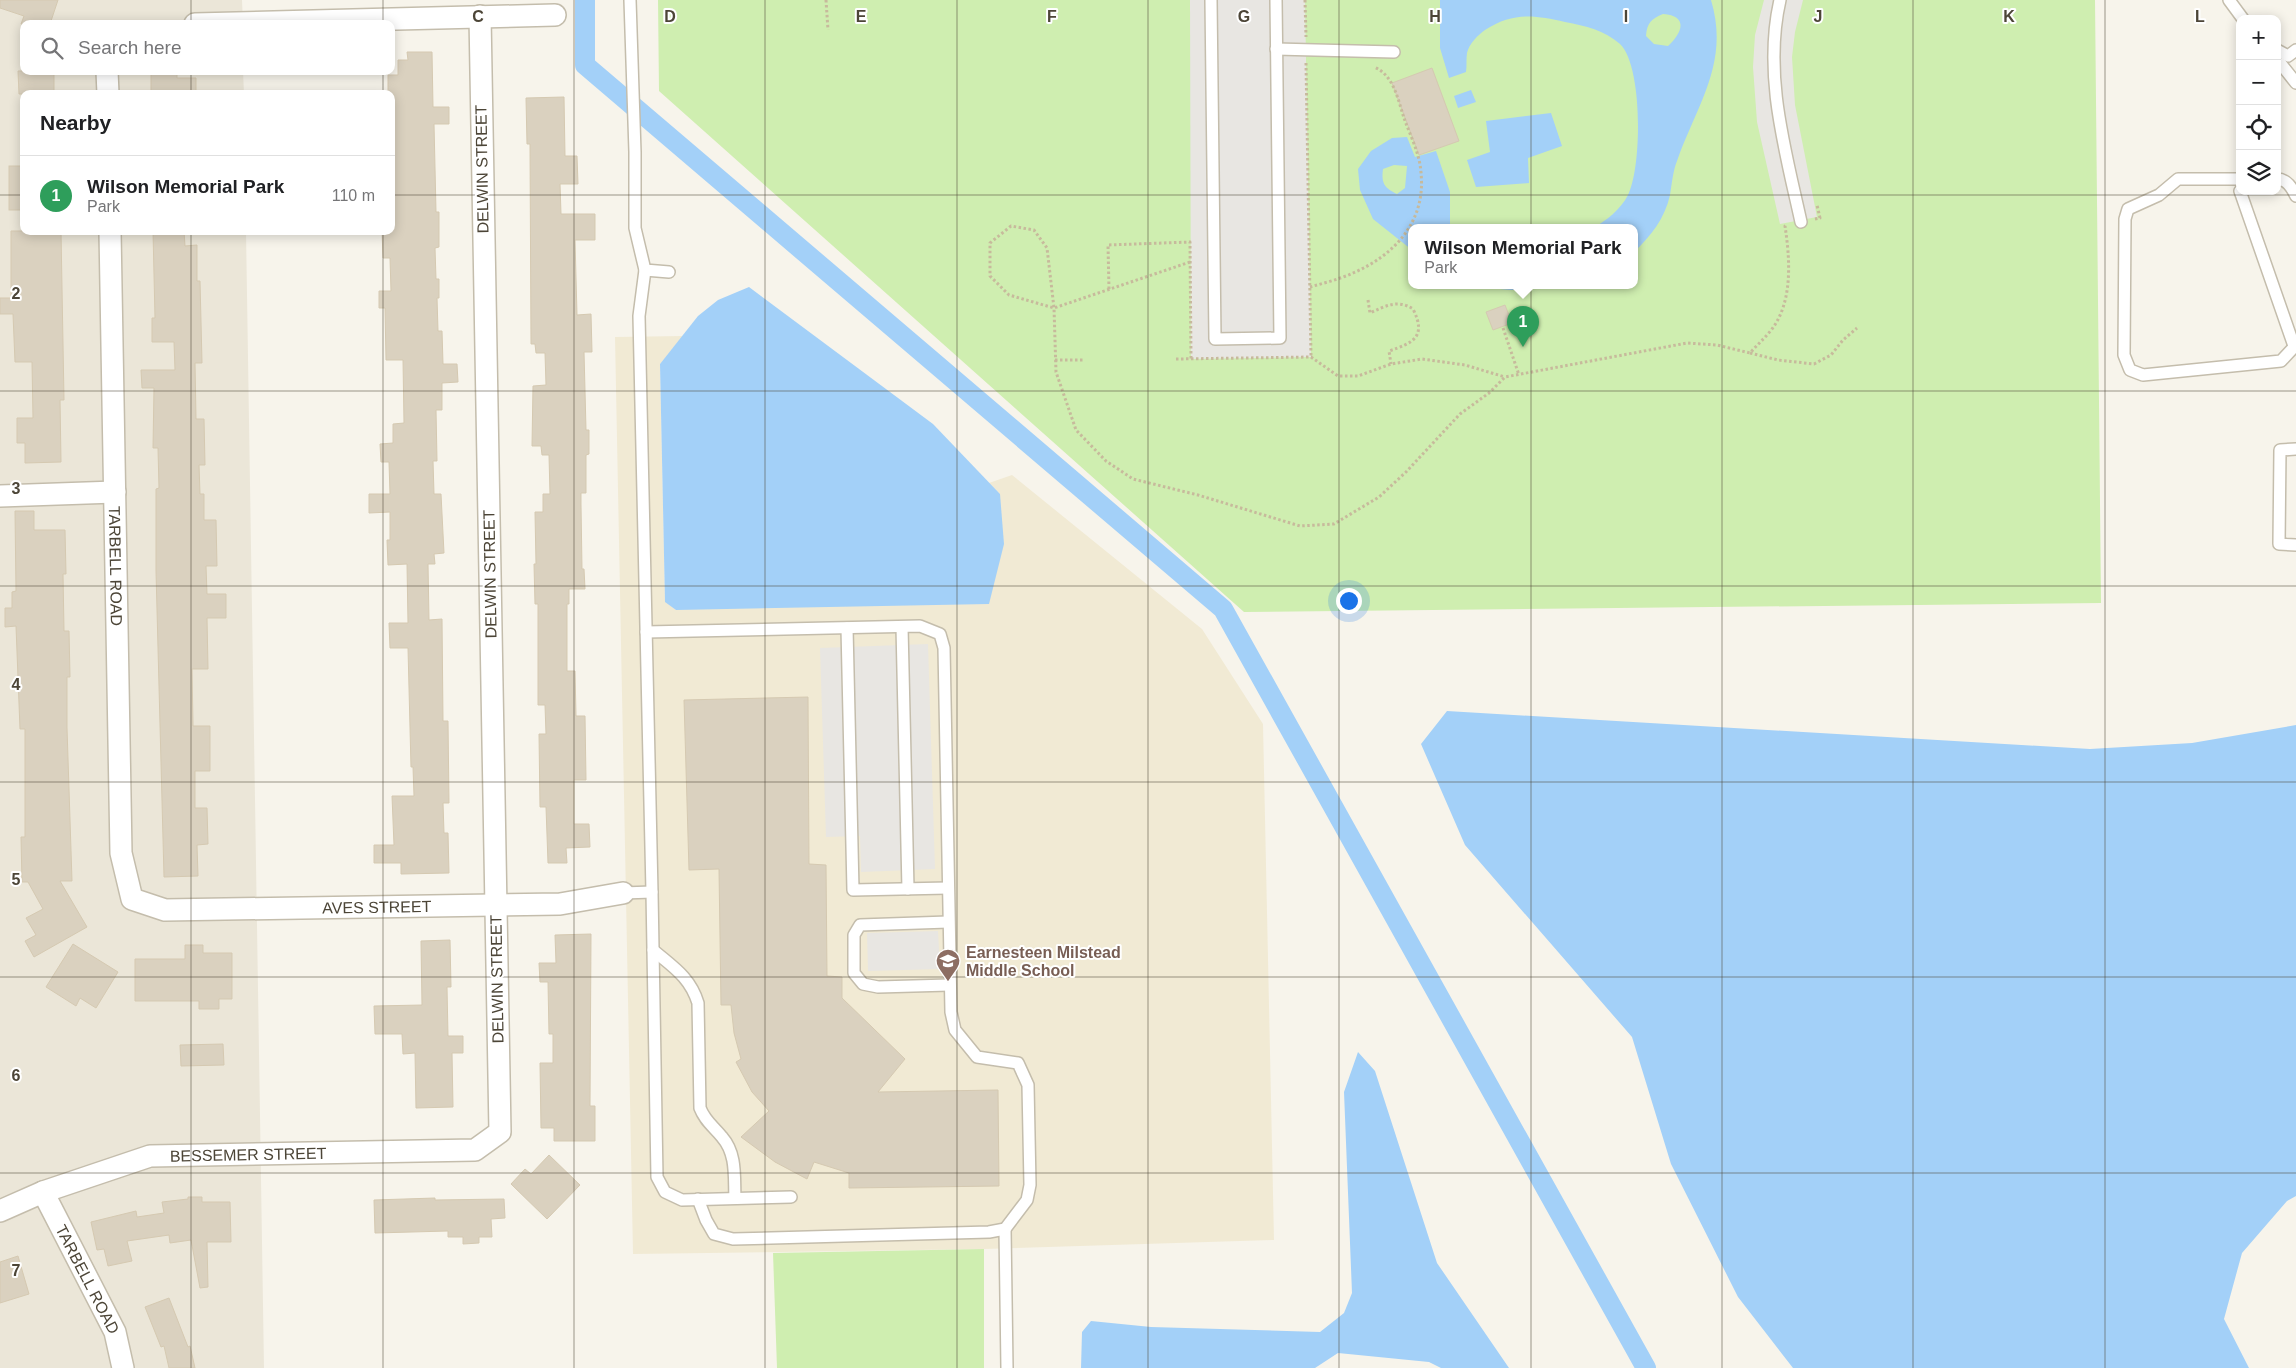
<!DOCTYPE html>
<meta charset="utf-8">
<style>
:root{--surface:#fff;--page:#f6f6f6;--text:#202124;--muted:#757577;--line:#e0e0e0;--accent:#d93025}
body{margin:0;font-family:Arial,sans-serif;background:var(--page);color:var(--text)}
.controls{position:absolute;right:15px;top:15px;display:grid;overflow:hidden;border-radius:10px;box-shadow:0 2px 12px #0003}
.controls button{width:45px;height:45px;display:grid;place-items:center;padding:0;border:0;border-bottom:1px solid var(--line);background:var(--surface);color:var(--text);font:25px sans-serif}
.you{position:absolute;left:1348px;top:600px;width:18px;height:18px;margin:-12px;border:4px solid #fff;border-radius:50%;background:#1a73e8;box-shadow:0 0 0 8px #1a73e833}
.badge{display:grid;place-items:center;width:32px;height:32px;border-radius:50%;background:var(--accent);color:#fff;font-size:16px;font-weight:700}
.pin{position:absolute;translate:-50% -41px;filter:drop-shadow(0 1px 2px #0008)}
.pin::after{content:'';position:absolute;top:26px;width:18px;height:15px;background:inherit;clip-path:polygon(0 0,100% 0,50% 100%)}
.popup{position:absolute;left:1408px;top:224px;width:230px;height:65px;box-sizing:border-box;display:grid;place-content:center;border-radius:10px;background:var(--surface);filter:drop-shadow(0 1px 4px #0005);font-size:16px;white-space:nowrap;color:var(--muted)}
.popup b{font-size:19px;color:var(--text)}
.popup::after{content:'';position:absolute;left:50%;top:100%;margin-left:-10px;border:10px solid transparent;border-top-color:var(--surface)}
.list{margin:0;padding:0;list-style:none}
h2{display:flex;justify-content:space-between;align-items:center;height:65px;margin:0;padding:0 20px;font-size:21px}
h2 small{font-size:16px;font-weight:400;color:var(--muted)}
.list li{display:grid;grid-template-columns:32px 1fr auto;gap:15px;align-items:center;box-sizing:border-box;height:80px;padding:0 20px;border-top:1px solid var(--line)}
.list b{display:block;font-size:19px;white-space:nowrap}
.list p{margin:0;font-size:16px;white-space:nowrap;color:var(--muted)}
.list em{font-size:16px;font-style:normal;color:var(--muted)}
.icon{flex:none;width:28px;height:28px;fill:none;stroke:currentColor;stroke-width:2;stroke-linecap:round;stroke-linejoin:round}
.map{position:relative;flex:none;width:2296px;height:1368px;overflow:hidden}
.search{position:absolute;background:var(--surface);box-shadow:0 2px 12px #0003;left:20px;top:20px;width:375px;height:55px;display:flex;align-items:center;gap:12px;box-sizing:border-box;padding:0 18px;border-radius:10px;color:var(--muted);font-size:19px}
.panel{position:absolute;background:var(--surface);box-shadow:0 2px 12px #0003;left:20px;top:90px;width:375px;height:145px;border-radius:10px}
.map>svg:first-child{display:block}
.residential{fill:#ebe6d8}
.education{fill:#f1ead4}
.green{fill:#cfeeb0;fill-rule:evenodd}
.parking{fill:#e8e6e2}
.water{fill:#a3d0f8;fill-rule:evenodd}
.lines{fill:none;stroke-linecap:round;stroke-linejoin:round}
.canal{stroke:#a3d0f8;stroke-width:20}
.building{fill:#dad1bf;stroke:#d5c9b1}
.service-casing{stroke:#c4bdac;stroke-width:14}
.minor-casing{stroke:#c4bdac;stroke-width:24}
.path{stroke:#c7ba9c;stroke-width:3;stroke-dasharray:2.5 2.5;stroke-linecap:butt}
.service{stroke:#fff;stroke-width:11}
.minor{stroke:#fff;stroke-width:21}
.grid{fill:none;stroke:#4c4537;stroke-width:1;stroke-opacity:0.55}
.labels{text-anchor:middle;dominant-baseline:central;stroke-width:4;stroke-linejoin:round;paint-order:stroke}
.street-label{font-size:16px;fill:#4c4537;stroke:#fff}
.education-label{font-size:16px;font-weight:bold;fill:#785e54;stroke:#fff;text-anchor:start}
.grid-label{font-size:16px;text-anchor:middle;font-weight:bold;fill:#4c4537;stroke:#fff;stroke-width:4;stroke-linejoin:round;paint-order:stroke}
</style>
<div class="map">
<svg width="2296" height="1368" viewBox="0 0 2296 1368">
<rect width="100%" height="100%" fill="#f7f4eb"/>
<polygon class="residential" points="0,0 242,0 243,24 24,24 24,71 243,71 244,94 24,94 24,231 246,231 264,1368 0,1368"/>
<polygon class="education" points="683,336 660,364 665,601 676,610 1000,494 989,483 1012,475 1202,629 1263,724 1274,1240 984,1249 633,1254 615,337"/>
<g class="green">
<path d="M658,0H2095L2101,603L1244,612L659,91ZM1412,228H1634V286H1412Z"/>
<polygon points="984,1249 984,1368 777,1368 773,1253"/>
</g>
<g class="parking">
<polygon points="1190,0 1305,0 1311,357 1191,359"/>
<polygon points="1764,0 1803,0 1795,32 1792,57 1795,105 1817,217 1780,224 1757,122 1753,67 1755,35"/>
<polygon points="928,644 935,869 861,872 860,836 826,837 820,648"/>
<polygon points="938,931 940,969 868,971 867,933"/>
</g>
<g class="water">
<path d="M1440,0H1711C1730,63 1697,104 1677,161C1673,171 1672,183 1670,195C1665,218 1651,236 1634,252V228H1593C1606,221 1621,209 1628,195C1642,167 1643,66 1620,44C1604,30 1586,26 1565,22C1534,15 1513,12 1485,30C1478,35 1469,44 1467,53C1466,59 1467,66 1466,72L1449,78L1440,48ZM1663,14C1689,16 1682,33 1668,46L1654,44L1646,36C1647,23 1651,19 1663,14Z"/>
<polygon points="1471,90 1476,102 1458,108 1454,96"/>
<polygon points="1551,113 1562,146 1528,158 1529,183 1476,187 1467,160 1490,152 1486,121"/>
<path d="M1407,137L1415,157L1436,151L1450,192V228H1412V250L1373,219L1360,190L1358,169L1371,151L1392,138ZM1394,165L1407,166L1405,188L1397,194C1385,188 1381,184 1383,169Z"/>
<polygon points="1467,286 1556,286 1511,290"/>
<polygon points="749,287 933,424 1000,494 1004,544 989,604 676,610 665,602 660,364 698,316 718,300"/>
<polygon points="1447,711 2090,749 2192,743 2296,725 2296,1196 2287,1201 2242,1253 2224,1319 2249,1368 1793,1368 1738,1297 1671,1164 1632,1037 1465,845 1421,744"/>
<polygon points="1358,1052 1375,1071 1437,1263 1509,1368 1441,1368 1429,1362 1338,1353 1315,1368 1081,1368 1082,1332 1091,1321 1151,1327 1320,1332 1344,1313 1352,1293 1344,1092"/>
</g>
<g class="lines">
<polyline class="canal" points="585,0 585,65 1223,609 1646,1368"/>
</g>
<g class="building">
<polygon points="0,0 58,0 50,24 21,24 24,16 0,8"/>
<polygon points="407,52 432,52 433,107 449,107 449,124 434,124 436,212 439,212 439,247 435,248 436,279 439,279 439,298 437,298 438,331 442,331 443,364 457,364 458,382 442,383 442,410 436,410 437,461 433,461 434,494 441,494 444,553 434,554 435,564 428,564 429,620 442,619 443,721 448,721 449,803 443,803 444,833 448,833 449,873 401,874 401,863 374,863 374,845 394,845 392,796 414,796 413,767 411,767 408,648 390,648 389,623 408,623 407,564 388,565 387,540 390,540 390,512 369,513 369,494 390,494 389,462 381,462 380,444 393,443 393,424 404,423 403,360 386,360 385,308 379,308 379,291 391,291 390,258 383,258 382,231 391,231 391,94 388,94 388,75 398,75 398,60 408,60"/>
<polygon points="1432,68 1459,141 1419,155 1392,83"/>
<polygon points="18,71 54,71 54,94 19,94"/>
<polygon points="151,71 177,71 177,78 196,78 196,94 151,94"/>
<polygon points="564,97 565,156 577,156 578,184 560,184 561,214 595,214 595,240 575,240 577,315 591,314 592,352 584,352 586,430 589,430 589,454 586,455 586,493 581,493 581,505 582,569 584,569 585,589 569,589 569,604 567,604 567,671 575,671 576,716 585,716 586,780 574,780 574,824 589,824 590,847 566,848 567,863 548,863 546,807 540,807 539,734 546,734 545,705 538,705 538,604 535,604 534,564 536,564 535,512 543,512 543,494 550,494 549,455 542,455 541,446 532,446 533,386 546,385 545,353 536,353 535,344 531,344 530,144 527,144 526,98"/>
<rect x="9" y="166" width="15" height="44"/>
<polygon points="11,231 61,231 64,400 60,400 61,462 25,463 25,443 17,443 17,418 33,418 32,362 15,362 13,314 0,314 0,298 11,298"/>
<polygon points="153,231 184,231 185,246 197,245 197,281 200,281 202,363 195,363 196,419 204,419 205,465 199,465 200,494 204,494 204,520 216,520 217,566 206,566 207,594 226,594 226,618 207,618 208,669 192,669 193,726 210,726 210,771 195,771 195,808 207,808 208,844 197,845 198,876 164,877 156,571 156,489 159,488 158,448 153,448 154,388 142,388 141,370 175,370 174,342 152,342 152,318 155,318"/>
<polygon points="1505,305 1512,323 1493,330 1486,312"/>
<polygon points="15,511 34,511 34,530 65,530 66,574 63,574 64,631 69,631 70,677 67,677 67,728 72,881 60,881 87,927 34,957 25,941 36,935 26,918 43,909 28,882 22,882 21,837 25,837 25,729 20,729 16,626 5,627 5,608 12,608 12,592 16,591"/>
<polygon points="808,697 809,864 826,865 827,976 842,977 842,998 905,1059 878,1092 998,1090 999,1186 849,1188 849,1173 814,1162 807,1179 775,1162 741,1137 769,1111 752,1092 736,1062 741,1059 734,1033 731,1005 721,1005 719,869 689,870 684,700"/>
<polygon points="591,934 590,1106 595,1106 595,1141 554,1141 554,1128 541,1128 540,1063 553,1063 553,1034 549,1034 548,982 540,982 539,963 556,963 555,935"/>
<polygon points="450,940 451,987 447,987 448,1036 463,1036 463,1053 452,1053 453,1107 416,1108 415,1053 403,1054 402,1034 375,1034 374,1006 422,1005 421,941"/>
<polygon points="73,944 118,972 96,1008 80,998 76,1006 46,987"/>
<polygon points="185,945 203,945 203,953 232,953 232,999 219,999 219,1009 199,1009 199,1001 135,1001 135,959 185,959"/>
<polygon points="223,1044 224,1065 181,1066 180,1045"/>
<polygon points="549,1155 580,1185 547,1219 511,1184 525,1169 531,1174"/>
<polygon points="188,1197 202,1197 202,1202 230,1202 231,1242 207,1242 208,1287 200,1288 191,1240 170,1243 169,1235 127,1241 132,1261 108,1266 104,1249 97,1250 91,1222 136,1211 137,1217 164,1213 162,1202 188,1199"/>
<polygon points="435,1198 435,1200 504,1199 505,1218 491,1219 492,1237 479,1237 479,1243 463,1244 463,1237 448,1237 448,1231 375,1233 374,1200"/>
<polygon points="18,1256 29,1294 0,1303 0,1262"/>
<polygon points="169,1298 188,1347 190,1346 195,1368 169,1368 164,1346 161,1347 145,1307"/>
</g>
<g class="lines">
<defs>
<g id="service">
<polyline points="630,0 635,152 635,228 645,270 669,272"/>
<polyline points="1211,0 1215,339 1280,338 1276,0"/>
<path d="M1780,0C1763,74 1785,149 1801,222"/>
<polyline points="2229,0 2243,19"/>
<polyline points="1276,49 1394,52"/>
<polyline points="2277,50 2288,56 2296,50"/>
<polyline points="2281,64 2296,83"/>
<polyline points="2240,179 2178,179 2159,195 2128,209 2125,219 2124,355 2130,370 2143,375 2281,361 2296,345"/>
<path d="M2277,179C2287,179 2292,188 2296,196"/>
<polyline points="2240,191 2294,346"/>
<polyline points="645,270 639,316 652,892 657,1177 665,1192 682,1200 791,1197"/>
<polyline points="2296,449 2280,450 2279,544 2296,545"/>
<polyline points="902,627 908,889"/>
<polyline points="847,628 853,890 948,888"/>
<polyline points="646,632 920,626 940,634 944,648 951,1012 955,1030 977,1057 1018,1063 1028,1085 1030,1185 1027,1200 1005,1229 989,1232 733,1239 714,1234 706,1220 698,1199"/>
<polyline points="623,893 652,892"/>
<polyline points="948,922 860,925 854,935 854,973 863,984 878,987 949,985"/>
<path d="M653,950C673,967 690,977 698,1003L700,1108C705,1121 713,1126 722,1137C737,1154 734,1177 735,1198"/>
<polyline points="1005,1229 1007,1368"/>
</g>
<g id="minor">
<polyline points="195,24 555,15"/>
<polyline points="107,71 108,94"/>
<path id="s1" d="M110,231L121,853L132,899L165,910L560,904L623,893"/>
<polyline points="0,496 115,492"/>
<path id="s2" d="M43,1192L115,1332L123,1368"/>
<path id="s3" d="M0,1211L43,1192L150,1156L475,1150L500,1132L480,16"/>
</g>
</defs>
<use href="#service" class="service-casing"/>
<use href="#minor" class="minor-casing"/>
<g class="path">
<polyline points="826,0 828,30"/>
<polyline points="1305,0 1306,37"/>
<polyline points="1306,63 1311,357"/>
<polyline points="1815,219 1820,218 1817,205"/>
<path d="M1190,262L1054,308L1009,295L990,276V243L1011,226L1034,230L1047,248L1054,308L1056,372L1076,430L1106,461L1133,479L1198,495L1300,526L1334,524L1379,497L1406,472L1460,414L1489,393L1505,377L1687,343L1717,345L1750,353C1757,345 1765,338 1772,329C1793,301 1790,259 1785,226L1787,225"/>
<path d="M1310,287C1324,283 1340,279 1353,273C1395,255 1426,221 1421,173C1420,154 1410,135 1404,118C1398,100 1394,75 1374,67"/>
<polyline points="1109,289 1108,245 1190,242 1191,359"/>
<path d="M1368,300L1370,313C1385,306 1398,299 1413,309C1427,337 1413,343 1389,351L1391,364"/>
<polyline points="1503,328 1519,375"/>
<polyline points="1750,353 1778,360 1814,364 1831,355 1843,340 1857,328"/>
<polyline points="1176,359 1311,357 1338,376 1358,376 1391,364 1422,359 1465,365 1505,377"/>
<polyline points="1055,360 1085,360"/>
</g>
<use href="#service" class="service"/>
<use href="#minor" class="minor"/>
</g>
<path class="grid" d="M191,0V24M383,0V24M574,0V1368M765,0V1368M957,0V1368M1148,0V1368M1339,0V1368M1531,0V1368M1722,0V1368M1913,0V1368M2105,0V1368M191,71V94M383,71V94M0,195H24M391,195H2296M191,231V1368M383,231V1368M0,391H2296M0,586H2296M0,782H2296M0,977H2296M0,1173H2296"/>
<defs>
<symbol id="school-pin" viewBox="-11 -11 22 30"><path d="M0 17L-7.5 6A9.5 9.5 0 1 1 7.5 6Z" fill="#8d6e63" stroke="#fff"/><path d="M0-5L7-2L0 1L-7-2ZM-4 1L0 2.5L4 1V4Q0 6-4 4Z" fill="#fff"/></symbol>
</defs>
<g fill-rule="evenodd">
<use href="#school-pin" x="934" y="947" width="28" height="38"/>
</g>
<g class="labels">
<g class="street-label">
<text transform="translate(482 169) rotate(-91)">DELWIN STREET</text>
<text stroke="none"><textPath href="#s1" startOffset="335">TARBELL ROAD</textPath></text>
<text transform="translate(490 574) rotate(-91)">DELWIN STREET</text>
<text stroke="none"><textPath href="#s1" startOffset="916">AVES STREET</textPath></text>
<text transform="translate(497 979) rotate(-91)">DELWIN STREET</text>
<text stroke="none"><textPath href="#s3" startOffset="258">BESSEMER STREET</textPath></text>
<text stroke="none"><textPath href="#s2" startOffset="98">TARBELL ROAD</textPath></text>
</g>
<g class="education-label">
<text x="966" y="952">Earnesteen Milstead<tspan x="966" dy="18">Middle School</tspan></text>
</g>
</g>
<g class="grid-label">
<text x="478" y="22">C</text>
<text x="670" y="22">D</text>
<text x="861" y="22">E</text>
<text x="1052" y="22">F</text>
<text x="1244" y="22">G</text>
<text x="1435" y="22">H</text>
<text x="1626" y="22">I</text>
<text x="1818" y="22">J</text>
<text x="2009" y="22">K</text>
<text x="2200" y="22">L</text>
<text x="16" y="299">2</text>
<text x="16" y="494">3</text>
<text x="16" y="690">4</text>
<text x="16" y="885">5</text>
<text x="16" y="1081">6</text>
<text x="16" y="1276">7</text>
</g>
</svg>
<div class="controls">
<button>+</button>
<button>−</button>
<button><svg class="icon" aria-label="locate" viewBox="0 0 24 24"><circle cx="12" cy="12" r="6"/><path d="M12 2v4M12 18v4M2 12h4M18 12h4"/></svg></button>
<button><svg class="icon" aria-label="layers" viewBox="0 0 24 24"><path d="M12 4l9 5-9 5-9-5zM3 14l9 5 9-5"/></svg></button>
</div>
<div class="you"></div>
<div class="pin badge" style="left:1523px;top:347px;background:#2e9e5b">1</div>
<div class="popup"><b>Wilson Memorial Park</b>Park</div>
<div class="search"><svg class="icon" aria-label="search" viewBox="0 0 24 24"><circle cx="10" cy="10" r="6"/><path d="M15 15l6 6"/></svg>Search here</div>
<section class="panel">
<h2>Nearby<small></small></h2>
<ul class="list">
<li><span class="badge" style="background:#2e9e5b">1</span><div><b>Wilson Memorial Park</b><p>Park</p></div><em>110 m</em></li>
</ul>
</section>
</div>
